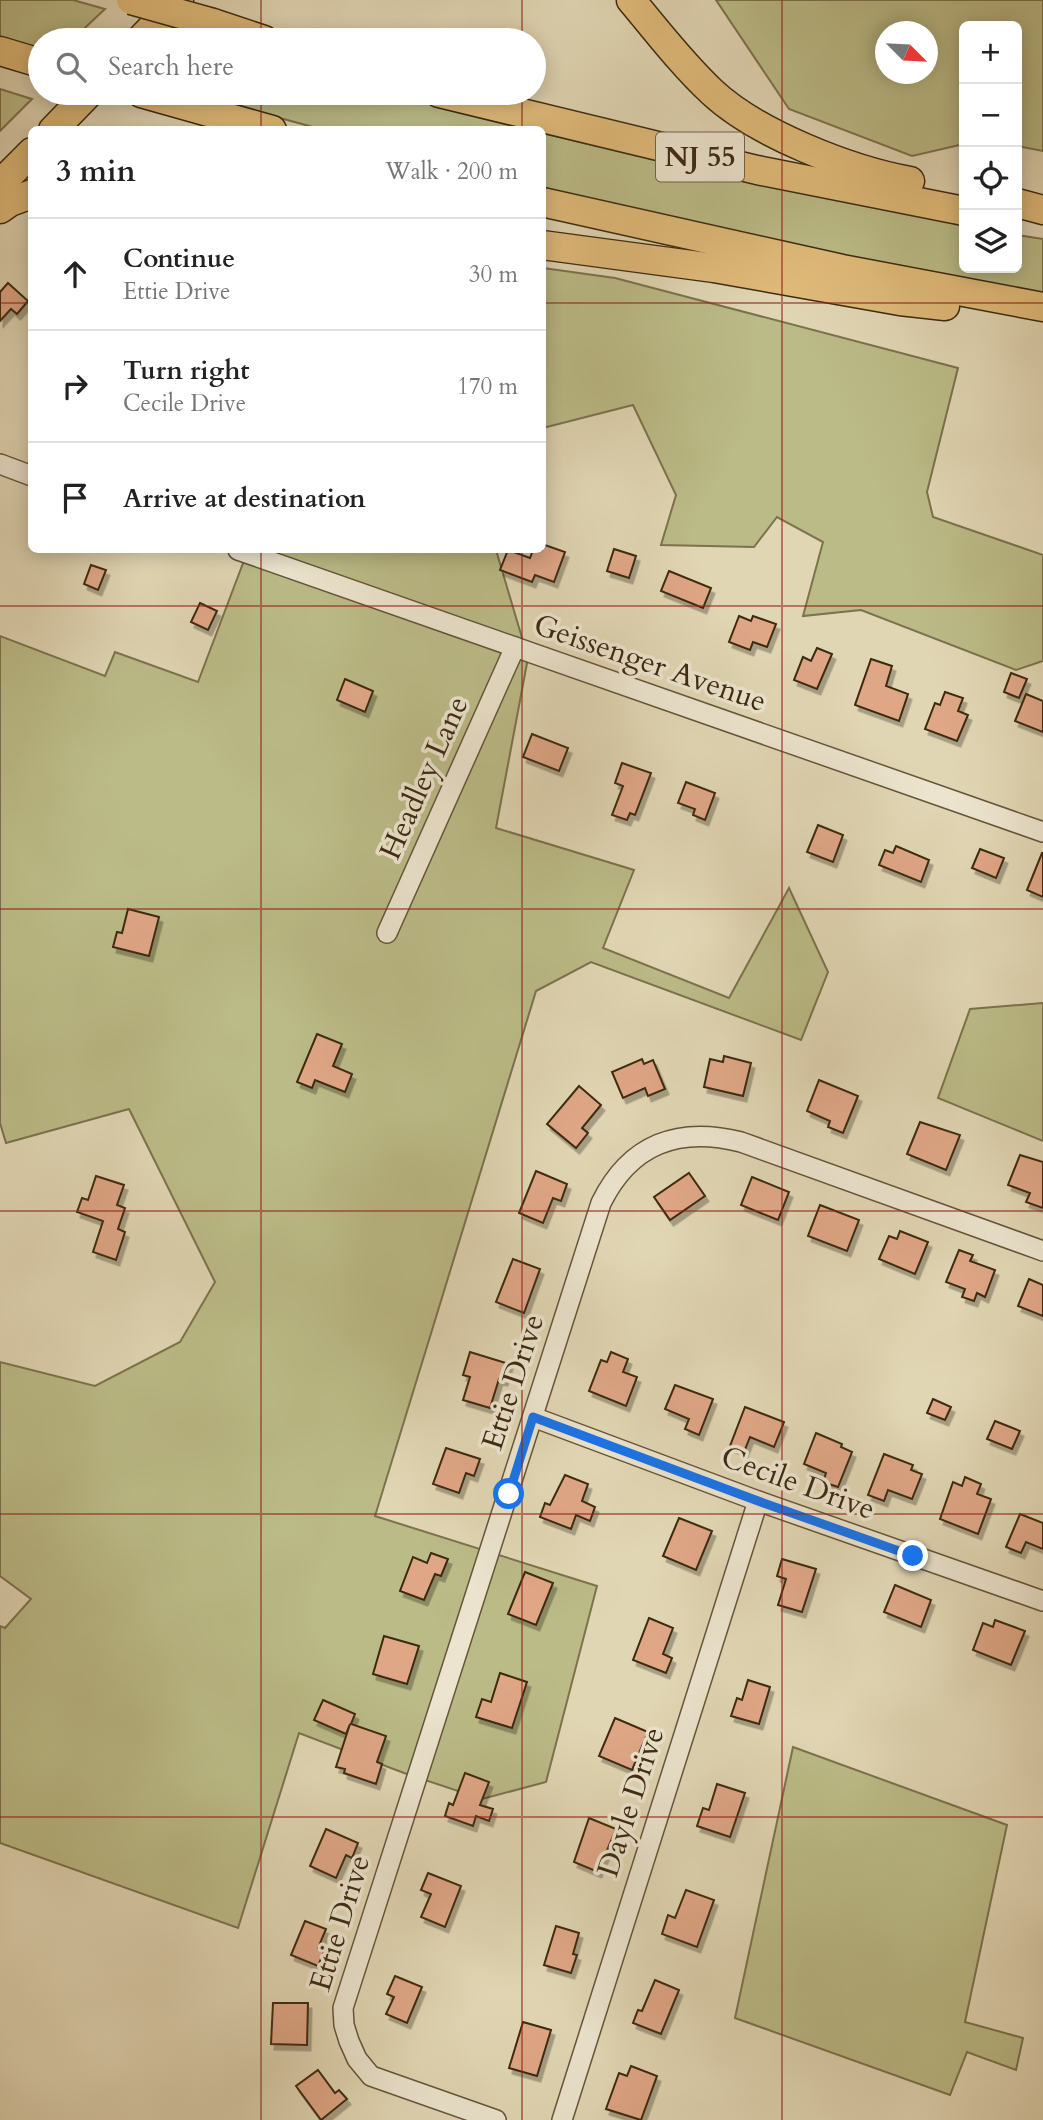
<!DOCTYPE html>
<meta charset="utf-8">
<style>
:root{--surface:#fff;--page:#f6f6f6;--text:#222;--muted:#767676;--line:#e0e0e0}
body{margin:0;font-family:Cardo,serif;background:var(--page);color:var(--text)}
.controls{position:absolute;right:21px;top:21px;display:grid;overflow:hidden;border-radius:10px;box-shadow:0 4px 18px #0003}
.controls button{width:63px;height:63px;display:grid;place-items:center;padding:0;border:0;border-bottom:2px solid var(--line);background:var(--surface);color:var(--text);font:35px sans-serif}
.compass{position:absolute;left:875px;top:21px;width:63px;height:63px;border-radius:50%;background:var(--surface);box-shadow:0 4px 18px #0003;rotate:114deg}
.stop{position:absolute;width:21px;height:21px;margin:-16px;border:5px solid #1a73e8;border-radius:50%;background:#fff}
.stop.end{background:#1a73e8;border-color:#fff;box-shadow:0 2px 7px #0008}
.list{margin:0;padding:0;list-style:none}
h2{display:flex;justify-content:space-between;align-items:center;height:91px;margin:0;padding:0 28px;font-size:30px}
h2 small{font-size:23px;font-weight:400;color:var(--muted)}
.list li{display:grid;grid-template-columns:46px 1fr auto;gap:21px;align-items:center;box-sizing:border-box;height:112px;padding:0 28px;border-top:2px solid var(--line)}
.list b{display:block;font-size:26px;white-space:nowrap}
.list p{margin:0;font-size:23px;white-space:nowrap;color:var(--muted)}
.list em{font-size:23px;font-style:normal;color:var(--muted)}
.icon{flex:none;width:38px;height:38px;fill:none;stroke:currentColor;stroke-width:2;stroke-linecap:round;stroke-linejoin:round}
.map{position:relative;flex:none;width:1043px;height:2120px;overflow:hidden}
.search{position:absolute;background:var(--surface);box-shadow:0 4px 18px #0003;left:28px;top:28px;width:518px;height:77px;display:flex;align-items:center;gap:18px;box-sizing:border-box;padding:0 24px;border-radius:38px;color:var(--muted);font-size:26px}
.panel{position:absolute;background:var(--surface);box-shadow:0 4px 18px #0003;left:28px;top:126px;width:518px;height:427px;border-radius:10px}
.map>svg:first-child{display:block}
.green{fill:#bbbb87;stroke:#7c724c;stroke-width:2;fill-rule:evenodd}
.building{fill:#e0a787;stroke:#3c2a11;stroke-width:2;filter:url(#shadow)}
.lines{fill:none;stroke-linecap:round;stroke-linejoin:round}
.minor-casing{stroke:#65553a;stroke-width:22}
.highway-casing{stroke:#3c2a11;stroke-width:31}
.minor{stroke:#ece4ce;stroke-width:19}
.highway{stroke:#e0bb7a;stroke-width:28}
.highway-bridge-casing{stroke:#3c2a11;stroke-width:31;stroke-linecap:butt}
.highway-bridge{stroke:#e0bb7a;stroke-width:28}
.route{stroke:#1a73e8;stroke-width:9}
.grid{fill:none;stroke:#8f2418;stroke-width:2;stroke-opacity:0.55}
.labels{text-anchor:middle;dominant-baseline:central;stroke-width:7;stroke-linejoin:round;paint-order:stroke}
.shield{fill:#ece4ce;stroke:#71624a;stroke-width:2}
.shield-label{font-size:28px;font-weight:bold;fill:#3c2a11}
.street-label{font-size:30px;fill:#3c2a11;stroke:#ece4ce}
</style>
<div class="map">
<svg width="1043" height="2120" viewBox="0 0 1043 2120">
<defs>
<filter id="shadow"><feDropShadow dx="3.5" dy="5.5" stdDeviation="0" flood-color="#0004"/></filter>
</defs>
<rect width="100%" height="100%" fill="#e1d6b4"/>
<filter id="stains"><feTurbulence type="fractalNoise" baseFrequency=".00286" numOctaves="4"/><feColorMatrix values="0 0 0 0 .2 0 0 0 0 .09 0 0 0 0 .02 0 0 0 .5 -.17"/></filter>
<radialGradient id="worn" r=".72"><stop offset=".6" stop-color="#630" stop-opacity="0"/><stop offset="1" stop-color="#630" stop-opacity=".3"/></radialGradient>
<g class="green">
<polygon points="0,0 73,0 105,9 72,40 40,40 40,52 0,40"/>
<path d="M716,0H1043V151L1017,146V26H964V144L912,156L789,109ZM886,32H928V74H886Z"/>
<polygon points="0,89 32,99 0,131"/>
<polygon points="189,93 385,93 529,129 320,129"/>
<polygon points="542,133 754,183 964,225 964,268 1017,268 1017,235 1043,239 1043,294 845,257 543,188"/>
<polygon points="543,268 615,278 958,368 927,492 933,517 1043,555 1043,661 1016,670 861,610 803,616 823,542 777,517 754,547 661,545 676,495 633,405 543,428"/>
<polygon points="248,550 496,550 528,658 496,828 634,870 603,948 729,998 789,888 828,972 801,1040 591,962 536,991 375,1516 597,1586 546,1782 482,1799 404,1773 299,1733 238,1928 0,1843 0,1626 5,1628 31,1599 0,1576 0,1362 95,1386 180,1342 215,1282 129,1109 6,1143 0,1123 0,636 105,676 115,652 198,682"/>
<polygon points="1043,1003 1043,1141 938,1098 970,1009"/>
<polygon points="793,1747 1007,1825 965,2022 1023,2038 1016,2070 967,2052 950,2095 735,2018"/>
</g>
<g class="building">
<polygon points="8,283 28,301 17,314 11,309 0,321 0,292"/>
<polygon points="542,544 565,552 554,582 535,575 532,582 500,570 508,550 530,558 533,550 542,550"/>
<polygon points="614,549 636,556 629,578 607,571"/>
<polygon points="91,565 106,570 98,590 84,584"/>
<polygon points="669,571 711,588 703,608 661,591"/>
<polygon points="200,603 217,611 208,630 191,622"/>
<polygon points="739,616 751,621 753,616 776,624 767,647 753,642 750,650 729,642"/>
<polygon points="817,648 832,654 817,689 794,680 803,657 811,661"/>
<polygon points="871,659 892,666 886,686 908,694 899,721 855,705"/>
<polygon points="1011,673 1027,679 1019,698 1004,692"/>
<polygon points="345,679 373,691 365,712 337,700"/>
<polygon points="945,692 963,698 958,711 968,715 957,741 925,729 935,703 940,705"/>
<polygon points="1026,694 1043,701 1043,732 1015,721"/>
<polygon points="532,734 568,748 559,771 523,757"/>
<polygon points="622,763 651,773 635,815 630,813 627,820 612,815 623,786 615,783"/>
<polygon points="686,782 715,793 705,820 693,815 695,809 678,803"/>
<polygon points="818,825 843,835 833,862 807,852"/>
<polygon points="896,846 929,860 921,882 879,865 885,850 893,853"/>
<polygon points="980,849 1004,858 996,878 972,868"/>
<polygon points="1042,853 1043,853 1043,897 1027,890"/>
<polygon points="128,909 159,917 149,956 113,947 117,932 122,933"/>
<polygon points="317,1034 342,1044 333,1066 352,1074 345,1092 315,1080 312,1088 297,1082"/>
<polygon points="724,1056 751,1063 743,1096 704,1087 710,1059 723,1062"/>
<polygon points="642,1059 644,1064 653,1060 665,1089 648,1096 645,1088 623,1098 612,1072"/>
<polygon points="819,1080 858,1096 843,1133 828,1127 830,1121 807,1111"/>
<polygon points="579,1086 601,1105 582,1128 588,1133 576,1148 547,1124"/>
<polygon points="920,1122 960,1135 946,1170 907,1154"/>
<polygon points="1020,1155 1043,1162 1043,1208 1026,1202 1030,1193 1008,1185"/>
<polygon points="536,1171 567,1184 561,1201 553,1198 543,1223 519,1213"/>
<polygon points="689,1173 705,1196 670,1220 654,1197"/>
<polygon points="96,1176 124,1185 117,1205 125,1208 118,1229 125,1232 116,1260 93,1252 103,1221 77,1212 82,1198 88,1200"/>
<polygon points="752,1177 789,1192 778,1220 741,1205"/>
<polygon points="820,1205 859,1220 847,1251 808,1236"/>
<polygon points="900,1231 928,1242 915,1274 879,1259 889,1236 897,1239"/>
<polygon points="959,1250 973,1255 970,1261 995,1270 985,1297 977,1293 974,1301 962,1297 965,1289 946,1282"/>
<polygon points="513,1259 540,1269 524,1313 496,1302"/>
<polygon points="1029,1279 1043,1285 1043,1316 1018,1306"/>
<polygon points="470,1352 509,1364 504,1380 499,1379 490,1408 463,1400 470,1377 463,1375"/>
<polygon points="611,1352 628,1359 623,1372 637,1377 626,1406 589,1391 601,1360 607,1362"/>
<polygon points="675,1385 713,1399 699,1435 685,1429 689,1419 665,1409"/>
<polygon points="933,1399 951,1407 945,1420 927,1413"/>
<polygon points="745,1407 784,1422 774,1447 750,1437 744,1452 730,1446"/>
<polygon points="995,1421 1020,1431 1012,1449 987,1439"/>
<polygon points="816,1433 842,1444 841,1447 852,1452 838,1487 823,1482 826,1473 804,1464"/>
<polygon points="446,1448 480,1459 474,1476 466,1473 459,1493 433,1484"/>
<polygon points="884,1454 913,1465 911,1470 922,1474 912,1499 888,1490 884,1501 868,1495"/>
<polygon points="565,1475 588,1484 582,1501 595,1507 590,1521 576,1515 571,1529 540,1517 545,1503 550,1505"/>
<polygon points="965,1477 981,1484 977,1494 991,1499 978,1534 940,1519 953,1482 962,1486"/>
<polygon points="1020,1514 1043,1523 1043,1549 1026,1542 1021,1553 1006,1547"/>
<polygon points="679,1518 712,1531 696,1570 663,1556"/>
<polygon points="431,1553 448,1559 441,1576 435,1574 424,1600 400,1591 413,1557 427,1563"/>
<polygon points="782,1559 816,1569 802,1612 778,1605 786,1579 777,1576"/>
<polygon points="525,1572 553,1583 536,1625 508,1614"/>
<polygon points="895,1585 931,1600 921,1627 884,1612"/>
<polygon points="649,1618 673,1628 663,1654 672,1658 666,1673 633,1660"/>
<polygon points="995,1620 1025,1631 1011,1665 973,1650 983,1623 993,1627"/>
<polygon points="384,1636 419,1646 407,1684 373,1674"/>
<polygon points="500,1673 527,1682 512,1728 476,1717 482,1699 491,1702"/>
<polygon points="748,1680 770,1687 759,1724 731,1716 737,1698 742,1700"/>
<polygon points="323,1700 355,1714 351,1724 386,1736 377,1762 382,1764 376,1784 344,1773 345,1769 336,1767 350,1724 346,1734 314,1720"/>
<polygon points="615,1718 648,1732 632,1770 599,1756"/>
<polygon points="465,1773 489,1782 480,1805 493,1809 489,1821 476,1816 473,1826 445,1816 449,1803 453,1805"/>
<polygon points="717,1784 745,1793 730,1837 697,1826 703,1808 709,1810"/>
<polygon points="589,1818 616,1829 598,1872 574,1862"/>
<polygon points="326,1829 358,1843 352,1858 346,1855 336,1878 310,1866"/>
<polygon points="428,1873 461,1886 445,1927 421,1917 431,1894 421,1890"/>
<polygon points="686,1890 714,1900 697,1947 662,1934 668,1915 675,1918"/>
<polygon points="305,1921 326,1929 318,1948 324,1951 318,1966 291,1955"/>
<polygon points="556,1926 579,1933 573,1954 577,1955 571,1973 544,1965"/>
<polygon points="395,1976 422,1987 407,2023 386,2014 394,1997 387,1994"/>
<polygon points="655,1980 679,1990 661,2034 633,2023 638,2010 642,2011"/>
<polygon points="273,2003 308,2003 307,2045 271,2044"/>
<polygon points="523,2022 551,2030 537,2076 509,2068"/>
<polygon points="631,2066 657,2076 641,2120 606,2109 619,2073 627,2076"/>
<polygon points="318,2070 335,2093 339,2090 347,2099 321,2120 296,2086"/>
</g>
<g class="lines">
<defs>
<g id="minor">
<polyline points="0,464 32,476"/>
<polyline points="238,550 1043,832"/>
<polyline points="387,933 515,647"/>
<polyline points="533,1417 758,1501 1043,1601"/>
<path d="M496,2120L371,2076L357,2059L349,2041L344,2025L343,2008L601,1203C630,1144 678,1126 741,1142L1043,1251"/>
<polyline points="562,2120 758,1501"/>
</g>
<g id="highway">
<path d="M631,0C657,31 682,64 712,92C757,134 850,170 910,181"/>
<polyline points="213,23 264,40"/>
<polyline points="140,40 179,0"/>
<polyline points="0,51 40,63"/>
<polyline points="141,93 272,130"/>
<polyline points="439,93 757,170 964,211"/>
<polyline points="53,130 89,93"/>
<polyline points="0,184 32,152"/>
<polyline points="542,202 842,269 1043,307"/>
<polyline points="1017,203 1043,210"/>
<polyline points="0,209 10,202 32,194"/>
<polyline points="542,245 714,268 900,301 945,306"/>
</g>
</defs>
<use href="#minor" class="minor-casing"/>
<use href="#highway" class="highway-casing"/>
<use href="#minor" class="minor"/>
<use href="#highway" class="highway"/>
<defs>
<polyline id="highway-bridge" points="131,0 213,23"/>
</defs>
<use href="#highway-bridge" class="highway-bridge-casing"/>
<use href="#highway-bridge" class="highway-bridge"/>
</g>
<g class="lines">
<polyline class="route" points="509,1494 533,1417 758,1501 913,1556"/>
</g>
<path class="grid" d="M261,0V40M522,0V40M782,0V2120M261,93V130M522,93V130M0,303H32M542,303H1043M261,550V2120M522,550V2120M0,606H1043M0,909H1043M0,1211H1043M0,1514H1043M0,1817H1043"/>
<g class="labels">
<rect class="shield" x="656" y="132.5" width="88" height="49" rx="5"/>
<g class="shield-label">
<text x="700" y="157">NJ 55</text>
</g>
<g class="street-label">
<text transform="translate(650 663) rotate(19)">Geissenger Avenue</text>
<text transform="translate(424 778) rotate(-66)">Headley Lane</text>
<text transform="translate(513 1382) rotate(-72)">Ettie Drive</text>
<text transform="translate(798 1483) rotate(20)">Cecile Drive</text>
<text transform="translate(631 1802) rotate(-72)">Dayle Drive</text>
<text transform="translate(340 1923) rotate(-73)">Ettie Drive</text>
</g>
</g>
<rect width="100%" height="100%" filter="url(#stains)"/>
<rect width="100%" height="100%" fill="url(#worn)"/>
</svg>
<div class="controls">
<button>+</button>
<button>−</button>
<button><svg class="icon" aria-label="locate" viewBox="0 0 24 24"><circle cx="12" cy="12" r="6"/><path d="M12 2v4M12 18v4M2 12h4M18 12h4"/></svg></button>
<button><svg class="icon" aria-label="layers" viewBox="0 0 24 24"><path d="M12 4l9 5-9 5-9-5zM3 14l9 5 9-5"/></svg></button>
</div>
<svg class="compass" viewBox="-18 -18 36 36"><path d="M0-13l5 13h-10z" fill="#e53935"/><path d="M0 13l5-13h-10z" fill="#767676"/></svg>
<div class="stop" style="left:509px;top:1494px"></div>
<div class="stop end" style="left:913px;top:1556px"></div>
<div class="search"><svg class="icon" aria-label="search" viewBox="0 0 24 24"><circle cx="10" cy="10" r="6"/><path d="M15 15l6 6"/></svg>Search here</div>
<section class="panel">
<h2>3 min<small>Walk · 200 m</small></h2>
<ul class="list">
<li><svg class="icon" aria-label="ahead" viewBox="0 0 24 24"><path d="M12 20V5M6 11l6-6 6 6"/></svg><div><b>Continue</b><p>Ettie Drive</p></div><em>30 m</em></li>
<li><svg class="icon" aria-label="right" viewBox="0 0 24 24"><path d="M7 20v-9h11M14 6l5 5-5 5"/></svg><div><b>Turn right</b><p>Cecile Drive</p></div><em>170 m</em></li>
<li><svg class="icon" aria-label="arrive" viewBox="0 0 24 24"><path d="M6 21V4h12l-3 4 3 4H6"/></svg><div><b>Arrive at destination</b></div></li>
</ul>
</section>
</div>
